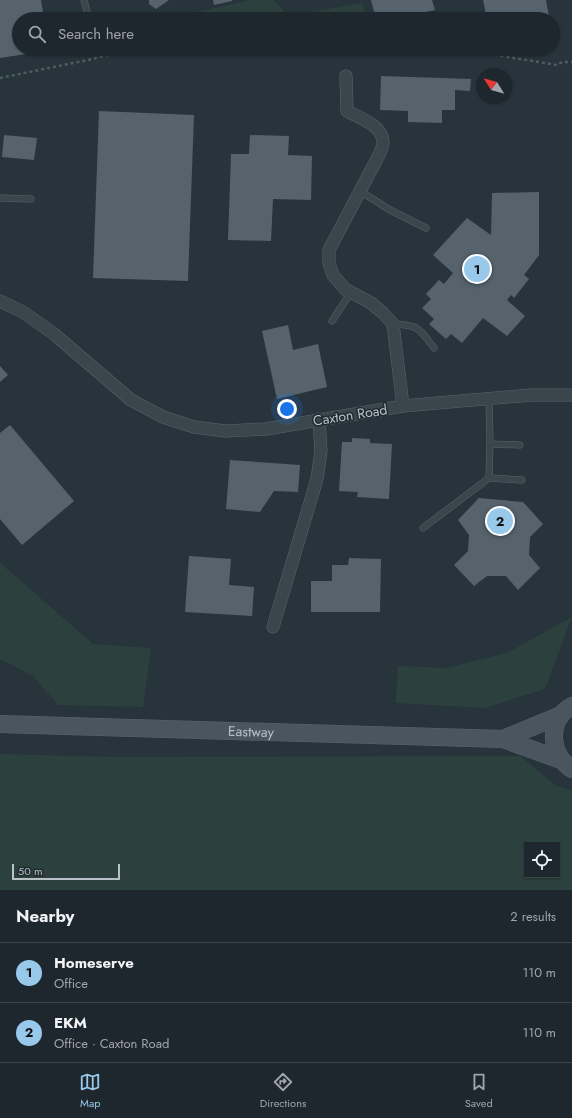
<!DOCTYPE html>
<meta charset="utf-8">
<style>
:root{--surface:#1e272d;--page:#2b3339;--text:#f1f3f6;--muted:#a1a5aa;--line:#3c4449;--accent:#98c9eb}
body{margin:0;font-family:Jost,sans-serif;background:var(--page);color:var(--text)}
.controls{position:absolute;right:12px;bottom:12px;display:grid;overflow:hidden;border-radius:0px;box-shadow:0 1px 3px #0004}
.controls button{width:36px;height:36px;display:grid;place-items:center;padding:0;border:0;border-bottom:1px solid var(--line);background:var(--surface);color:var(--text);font:20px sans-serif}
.compass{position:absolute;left:476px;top:68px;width:36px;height:36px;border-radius:50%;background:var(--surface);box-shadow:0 1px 3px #0004;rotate:307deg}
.scale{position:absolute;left:12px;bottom:10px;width:108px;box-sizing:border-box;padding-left:4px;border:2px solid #b7c1c7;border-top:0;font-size:11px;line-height:14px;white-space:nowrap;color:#b7c1c7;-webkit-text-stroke:3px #202b31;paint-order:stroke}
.you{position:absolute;left:287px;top:409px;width:14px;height:14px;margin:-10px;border:3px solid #fff;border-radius:50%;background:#1a73e8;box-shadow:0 0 0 6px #1a73e833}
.badge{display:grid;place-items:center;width:26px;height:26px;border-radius:50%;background:var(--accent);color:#111;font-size:13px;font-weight:700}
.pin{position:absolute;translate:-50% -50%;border:2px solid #fff;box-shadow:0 1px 4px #0006}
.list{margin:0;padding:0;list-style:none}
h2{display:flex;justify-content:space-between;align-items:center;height:52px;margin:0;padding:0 16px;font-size:17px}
h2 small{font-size:13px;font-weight:400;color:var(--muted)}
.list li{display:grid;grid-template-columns:26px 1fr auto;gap:12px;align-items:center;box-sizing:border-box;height:60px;padding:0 16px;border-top:1px solid var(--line)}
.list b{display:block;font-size:15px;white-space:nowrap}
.list p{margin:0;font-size:13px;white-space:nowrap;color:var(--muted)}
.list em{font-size:13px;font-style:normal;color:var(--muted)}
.icon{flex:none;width:22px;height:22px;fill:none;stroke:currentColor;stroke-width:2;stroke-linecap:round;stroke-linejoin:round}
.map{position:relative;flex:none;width:572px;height:890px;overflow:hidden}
.search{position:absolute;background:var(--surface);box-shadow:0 1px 3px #0004;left:12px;right:12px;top:12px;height:44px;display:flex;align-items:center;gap:10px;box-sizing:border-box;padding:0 14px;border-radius:22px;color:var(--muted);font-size:15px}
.sheet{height:172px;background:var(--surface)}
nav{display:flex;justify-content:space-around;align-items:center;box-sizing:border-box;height:56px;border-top:1px solid var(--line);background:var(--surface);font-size:11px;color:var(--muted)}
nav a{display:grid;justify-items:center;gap:2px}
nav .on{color:var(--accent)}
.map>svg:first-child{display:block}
.green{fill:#2c413d;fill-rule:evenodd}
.building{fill:#56636c}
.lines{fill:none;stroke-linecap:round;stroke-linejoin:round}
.lane-casing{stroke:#59646a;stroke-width:7}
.street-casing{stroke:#59646a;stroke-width:13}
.secondary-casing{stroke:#59646a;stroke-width:18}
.path{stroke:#4b5e5c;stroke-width:2.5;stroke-dasharray:3 3;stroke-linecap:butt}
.lane{stroke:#3b464c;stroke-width:6}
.street{stroke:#3b464c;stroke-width:12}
.secondary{stroke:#4a565f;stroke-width:17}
.labels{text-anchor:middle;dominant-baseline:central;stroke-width:3;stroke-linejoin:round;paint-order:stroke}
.street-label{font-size:14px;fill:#b7c1c7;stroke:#202b31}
</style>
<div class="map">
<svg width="572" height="890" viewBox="0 0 572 890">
<rect width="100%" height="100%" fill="#28343c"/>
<g class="green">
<polygon points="252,0 273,0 289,16 362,3 367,19 164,19"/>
<polygon points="0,563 93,644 151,648 143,707 58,705 33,676 0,659"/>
<polygon points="572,617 545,689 484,708 396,703 398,666 446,668 507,653"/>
<path d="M0,754L115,757L520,756L555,785L572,791V890H0ZM527,845H557V875H527Z"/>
</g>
<g class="building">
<polygon points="0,0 41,0 44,19 19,19 19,49 52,50 0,58"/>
<polygon points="149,0 169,0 156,9 149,4"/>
<polygon points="213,0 232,0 232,1 214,5"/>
<polygon points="371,0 432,0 435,10 393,19 376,19"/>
<polygon points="483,0 546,0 549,16 536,19 487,19"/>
<polygon points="381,76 471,79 470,91 455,90 455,110 442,110 442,123 408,122 408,111 380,110"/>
<polygon points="99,111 194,115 188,281 93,278"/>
<polygon points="4,135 37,138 34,160 2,157"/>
<polygon points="250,135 289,136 288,155 312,156 311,200 273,199 271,241 228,240 231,154 249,154"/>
<polygon points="539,192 539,255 524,275 529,279 514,298 511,295 507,300 525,316 507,336 483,318 462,343 451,334 446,339 429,324 434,319 422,308 431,299 426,294 439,280 444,284 453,273 433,255 467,218 491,235 492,193"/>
<polygon points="288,325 293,350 318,344 327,387 277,399 262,331"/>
<polygon points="0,366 8,375 0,382"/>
<polygon points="10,425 74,501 22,545 0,519 0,433"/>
<polygon points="352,438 370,439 370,443 392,444 389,499 357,497 358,492 339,491 342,442 352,442"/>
<polygon points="230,460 300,465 298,492 274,491 260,512 226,509"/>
<polygon points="479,498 523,502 543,524 530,537 529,555 540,568 518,590 506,576 487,576 474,586 454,565 468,551 469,535 458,520"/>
<polygon points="189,556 231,559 229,585 254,587 252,616 185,612"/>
<polygon points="349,558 381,559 380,612 311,612 311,581 332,581 332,565 348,565"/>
</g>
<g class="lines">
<defs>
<g id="lane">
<polyline points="84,0 87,12"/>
<polyline points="360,191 390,210 426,228"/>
<polyline points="0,198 31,199"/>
<polyline points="332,321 351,292"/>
<path d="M393,324C419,325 419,328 434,348"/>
<polyline points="490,444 520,445"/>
<polyline points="489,478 522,480"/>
<polyline points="423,528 489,478 490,444 489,399"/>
</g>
<g id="street">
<path d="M346,76L347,111C360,118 383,125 383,143C383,147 380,152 379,155L329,250V263L333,275L345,289L371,303L383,313L393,324L403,406"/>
<polyline points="0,301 23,312 54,334 131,400 163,417 194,427 225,431 266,429 403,406 531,395 572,395"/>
<polyline points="273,627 317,479 321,451 319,419"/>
</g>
<g id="secondary">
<path d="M572,706C547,719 549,755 572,769"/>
<path id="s1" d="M0,724L503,739L561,760"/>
<polyline points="503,739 561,715"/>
</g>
</defs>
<use href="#lane" class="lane-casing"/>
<use href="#street" class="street-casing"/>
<use href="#secondary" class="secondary-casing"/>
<g class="path">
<polyline points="459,49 557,65 562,62 572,62"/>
<polyline points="0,78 88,60 133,49"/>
</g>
<use href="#lane" class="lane"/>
<use href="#street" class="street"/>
<use href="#secondary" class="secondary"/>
</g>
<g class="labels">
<g class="street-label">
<text transform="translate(350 415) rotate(-9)">Caxton Road</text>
<text stroke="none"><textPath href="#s1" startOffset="251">Eastway</textPath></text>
</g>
</g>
</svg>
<div class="controls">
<button><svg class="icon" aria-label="locate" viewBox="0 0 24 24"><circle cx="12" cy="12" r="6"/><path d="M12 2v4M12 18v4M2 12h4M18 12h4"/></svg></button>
</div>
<svg class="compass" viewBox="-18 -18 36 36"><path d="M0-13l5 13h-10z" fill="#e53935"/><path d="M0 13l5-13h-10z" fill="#a1a5aa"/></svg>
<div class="scale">50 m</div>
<div class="you"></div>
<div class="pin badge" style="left:477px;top:269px">1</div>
<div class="pin badge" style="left:500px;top:521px">2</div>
<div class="search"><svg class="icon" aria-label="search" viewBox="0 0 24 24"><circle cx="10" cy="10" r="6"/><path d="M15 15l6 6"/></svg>Search here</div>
</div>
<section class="sheet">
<h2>Nearby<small>2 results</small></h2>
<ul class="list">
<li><span class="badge">1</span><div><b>Homeserve</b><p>Office</p></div><em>110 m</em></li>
<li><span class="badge">2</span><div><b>EKM</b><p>Office · Caxton Road</p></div><em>110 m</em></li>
</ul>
</section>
<nav>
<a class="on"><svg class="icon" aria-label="map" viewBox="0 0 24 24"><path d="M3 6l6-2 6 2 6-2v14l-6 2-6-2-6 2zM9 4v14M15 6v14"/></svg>Map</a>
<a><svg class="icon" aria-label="directions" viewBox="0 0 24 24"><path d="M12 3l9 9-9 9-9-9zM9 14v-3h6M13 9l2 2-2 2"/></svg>Directions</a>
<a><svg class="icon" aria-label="saved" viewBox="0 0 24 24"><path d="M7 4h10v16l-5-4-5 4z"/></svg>Saved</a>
</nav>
